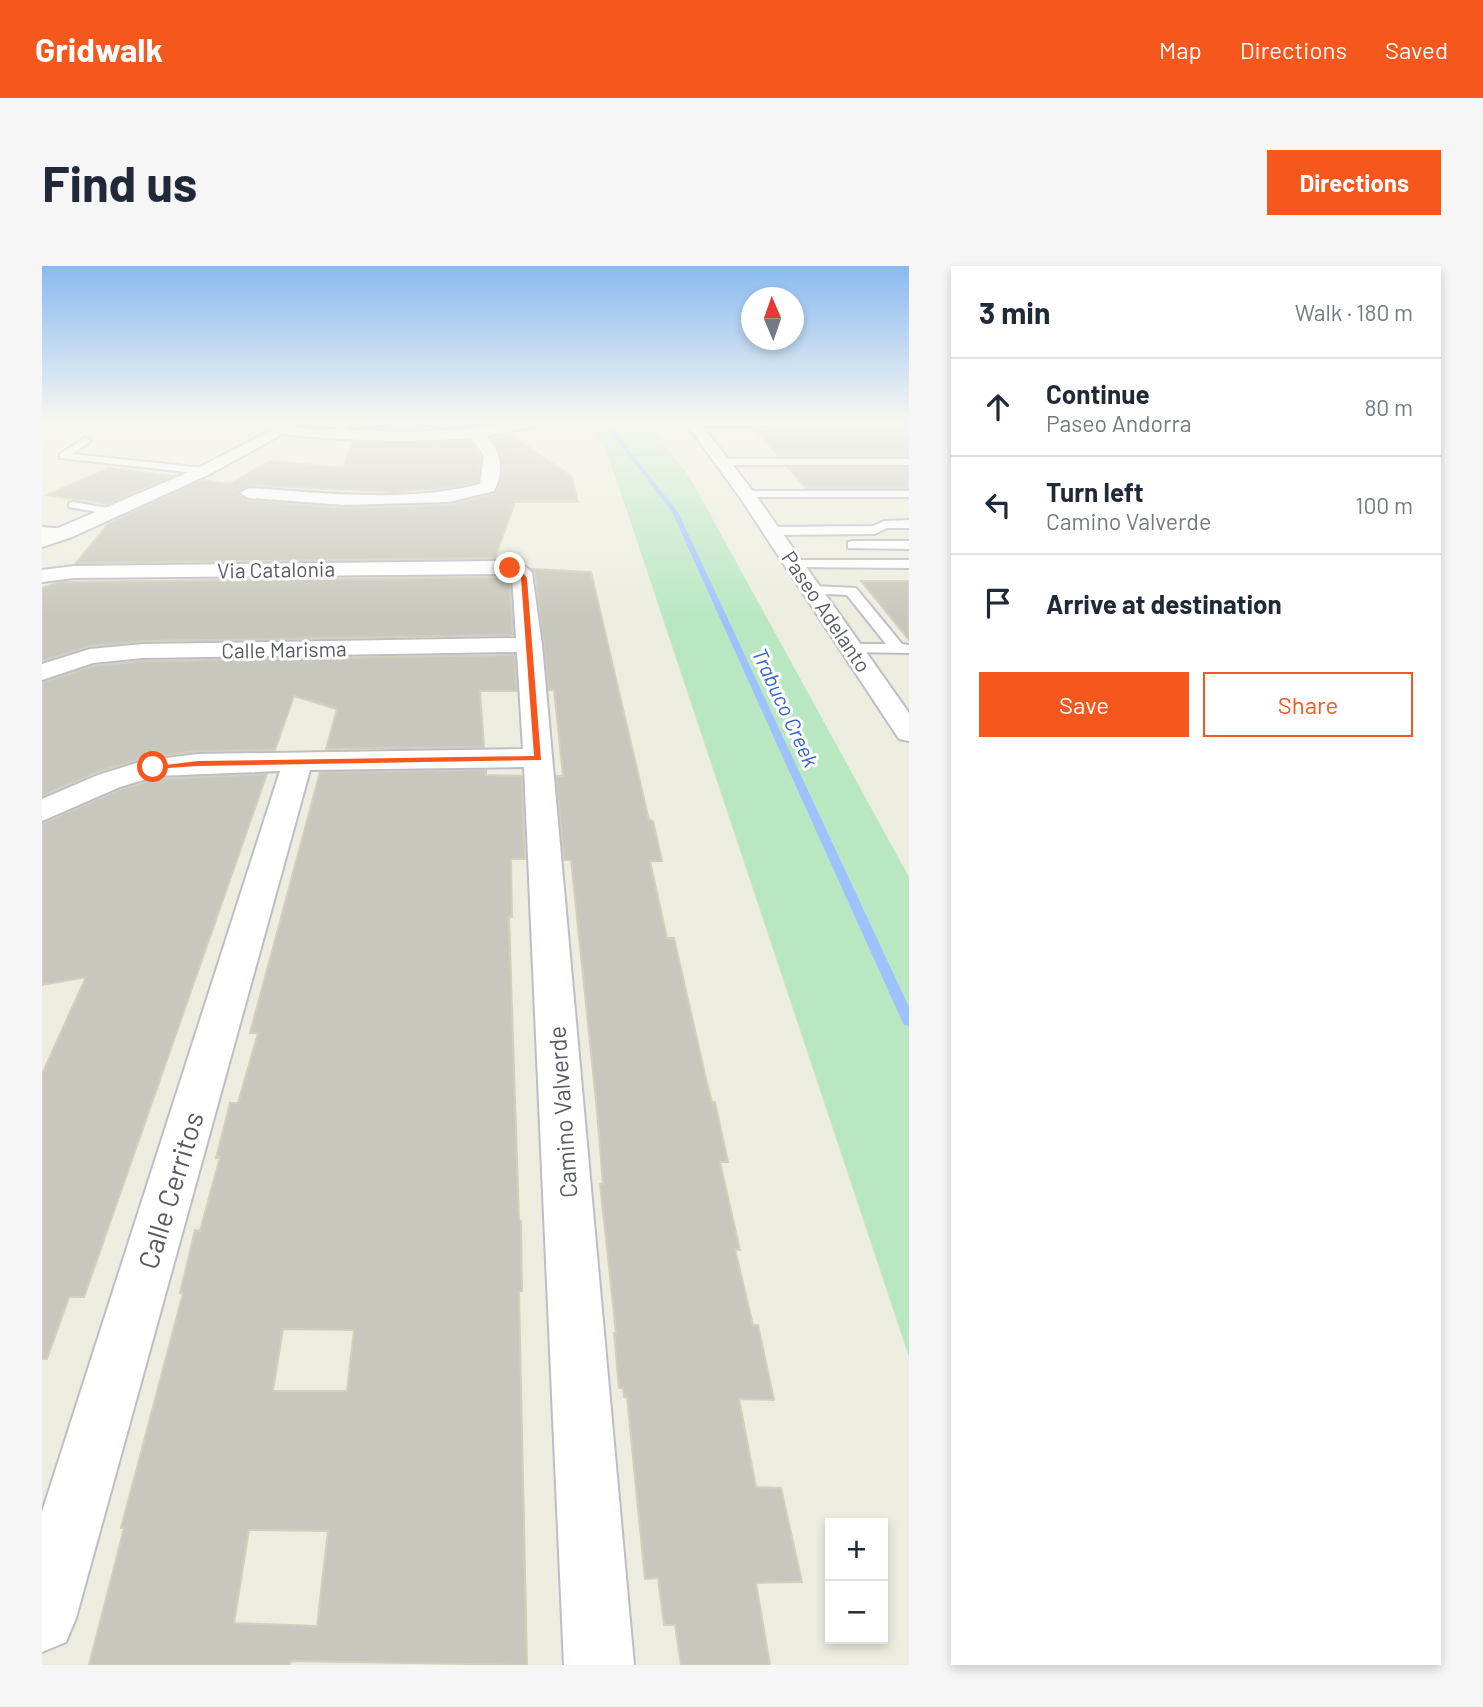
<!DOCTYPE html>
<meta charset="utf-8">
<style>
:root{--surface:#fff;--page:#f6f6f7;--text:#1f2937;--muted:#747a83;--line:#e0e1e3;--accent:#f6571c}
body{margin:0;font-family:Barlow,sans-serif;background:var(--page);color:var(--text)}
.controls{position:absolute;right:21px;bottom:21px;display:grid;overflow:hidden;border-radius:0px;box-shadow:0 4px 10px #0003}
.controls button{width:63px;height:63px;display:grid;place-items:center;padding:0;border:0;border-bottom:2px solid var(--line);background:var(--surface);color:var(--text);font:35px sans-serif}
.compass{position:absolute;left:699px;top:21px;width:63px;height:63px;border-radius:50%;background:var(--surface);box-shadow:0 4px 10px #0003;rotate:358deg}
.stop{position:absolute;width:21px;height:21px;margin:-16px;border:5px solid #f6571c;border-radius:50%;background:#fff}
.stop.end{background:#f6571c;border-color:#fff;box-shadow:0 2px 7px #0008}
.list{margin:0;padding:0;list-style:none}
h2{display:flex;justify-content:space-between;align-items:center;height:91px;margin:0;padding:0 28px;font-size:30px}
h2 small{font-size:23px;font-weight:400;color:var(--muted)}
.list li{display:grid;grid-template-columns:46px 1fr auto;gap:21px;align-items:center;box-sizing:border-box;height:98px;padding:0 28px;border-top:2px solid var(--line)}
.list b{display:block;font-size:26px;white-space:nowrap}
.list p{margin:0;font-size:23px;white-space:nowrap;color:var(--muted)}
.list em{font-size:23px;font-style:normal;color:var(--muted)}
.actions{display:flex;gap:14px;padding:21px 28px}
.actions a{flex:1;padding:16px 0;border:2px solid var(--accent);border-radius:0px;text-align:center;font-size:24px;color:var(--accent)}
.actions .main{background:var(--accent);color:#fff}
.icon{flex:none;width:38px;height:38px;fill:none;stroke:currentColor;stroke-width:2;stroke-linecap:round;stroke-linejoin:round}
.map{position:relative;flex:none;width:867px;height:1399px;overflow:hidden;border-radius:0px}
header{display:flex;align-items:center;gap:42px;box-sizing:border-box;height:98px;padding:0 35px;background:var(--accent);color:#fff}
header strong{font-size:33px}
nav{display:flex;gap:38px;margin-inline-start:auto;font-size:24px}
.intro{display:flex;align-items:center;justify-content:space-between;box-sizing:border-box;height:168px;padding:0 42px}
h1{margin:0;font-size:49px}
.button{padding:18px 32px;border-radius:0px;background:var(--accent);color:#fff;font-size:24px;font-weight:700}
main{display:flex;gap:42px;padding:0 42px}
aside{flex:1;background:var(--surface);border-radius:0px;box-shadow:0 4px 10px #0003}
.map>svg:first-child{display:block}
.green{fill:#b9e7c2}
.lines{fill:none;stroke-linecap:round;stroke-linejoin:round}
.stream{fill:#9ec2ff;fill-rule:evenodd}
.building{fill:#c8c7bd;stroke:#d2d0bd;stroke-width:2;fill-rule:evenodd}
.service-casing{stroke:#bdbec5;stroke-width:4}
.minor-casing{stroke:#bdbec5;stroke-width:4}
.tertiary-casing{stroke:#bdbec5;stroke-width:4}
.secondary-casing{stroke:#bdbec7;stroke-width:4}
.service{fill:#fff;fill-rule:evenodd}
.minor{fill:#fff;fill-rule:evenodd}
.tertiary{fill:#fff;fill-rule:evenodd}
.secondary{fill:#fff;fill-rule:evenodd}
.route{fill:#f6571c}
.labels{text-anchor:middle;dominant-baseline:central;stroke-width:6;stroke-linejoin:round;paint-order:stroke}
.far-street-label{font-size:21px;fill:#585b62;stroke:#fff}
.far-water-label{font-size:21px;font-style:italic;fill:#3763cb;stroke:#fff}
.street-label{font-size:24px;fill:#585b62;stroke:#fff}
.near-street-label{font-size:28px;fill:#585b62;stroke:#fff}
</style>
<header>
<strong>Gridwalk</strong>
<nav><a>Map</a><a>Directions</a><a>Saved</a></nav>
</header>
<div class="intro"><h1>Find us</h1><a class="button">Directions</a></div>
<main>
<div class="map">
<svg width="867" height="1399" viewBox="0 0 867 1399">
<rect width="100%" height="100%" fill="#ededdf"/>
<polygon class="green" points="546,157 605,157 647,210 867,611 867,1091 576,218 564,185"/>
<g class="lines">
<polygon class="stream" points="562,157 566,157 636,246 867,741 867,760 862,759 860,755 630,246"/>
</g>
<g class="building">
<polygon points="317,157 435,157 436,159 365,163 316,161"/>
<polygon points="713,164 860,164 867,169 867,190 736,190"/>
<polygon points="468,168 530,211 536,236 473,236 453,292 34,297 66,258 160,214 188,218 228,195 302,202 310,176 428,175 439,191 436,216 410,221 352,226 207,219 196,228 207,235 303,242 407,239 453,228 458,218 461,203 458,188 449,172"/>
<polygon points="67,202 130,210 65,238 5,229"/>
<polygon points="746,202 867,202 867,222 764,222"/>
<polygon points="490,303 549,306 607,554 611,555 620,595 608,595 625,672 632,672 665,817 670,836 673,836 686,896 678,896 698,984 693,983 711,1059 716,1059 732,1134 697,1133 714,1221 739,1222 760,1316 714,1317 728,1399 639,1399 633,1359 622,1359 616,1312 603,1313 585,1131 582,1131 581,1122 577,1122 572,1067 574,1067 558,918 561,918 554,835 529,594 522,594 514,510 521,510 512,424 507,424 493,307"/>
<polygon points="464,311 467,312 471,369 101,375 48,380 0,395 0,322 18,316"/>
<polygon points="819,315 867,315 867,374"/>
<polygon points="473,389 475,425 438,425 442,481 284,483 295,443 252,430 233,484 156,485 101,492 55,506 0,530 0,416 52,400 101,395"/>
<path d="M444,504V509L480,510L483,593H469L470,651H467L477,954L479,955L480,1025H477L485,1399L249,1395L248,1399H47L82,1262H79L141,1027H138L153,964L158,965L178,891L174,892L188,837H196L216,767H208L278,506ZM241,1063L312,1064L305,1125H231ZM207,1264L286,1265L275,1360L192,1357Z"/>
<polygon points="225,508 42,1031 27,1031 5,1093 0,1093 0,808 44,711 0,719 0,557 79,523 114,513"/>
</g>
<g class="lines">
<defs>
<g id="service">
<polygon points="300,157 309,157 300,167 294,167 292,165"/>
<polygon points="648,157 867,157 867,161 652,160"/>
<polygon points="43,172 48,175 46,177 30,188 162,202 167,205 162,208 18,192 18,188"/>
<polygon points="867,193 867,199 682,199 677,196 682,193"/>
<polygon points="867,225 867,231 704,231 699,228 704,225"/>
<polygon points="31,236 72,243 78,246 72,249 27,241 27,237"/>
<polygon points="867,254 867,262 845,262 833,268 730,269 724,265 730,261 831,260 842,255"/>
<polygon points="0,261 23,263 29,267 23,271 0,269"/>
<polygon points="810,275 867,275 867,283 806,282 806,276"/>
<polygon points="753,294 867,294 867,302 748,301 748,295"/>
<polygon points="770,320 814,322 860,378 867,379 867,387 805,386 802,383 810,378 844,378 805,329 765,327 763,324"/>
</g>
<g id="minor">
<path d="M470,157H494L492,160L444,170C459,185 463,205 452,225L407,236L303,239L207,232L198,227L207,222C283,227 364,237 438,218L442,190L429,172C366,177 303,175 240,168L235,167V161L365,166L426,163Z"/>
<path d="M453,295C466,296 482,296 490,307L500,379L592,1399H522L482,501L268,504L34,1352L24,1376L0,1386V1246L238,505L114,510L78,521L0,555V533L56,509L101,495L156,488L481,483L475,386L101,392L51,397L0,414V398L48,383L101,378L474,372L470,310L464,308L32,312L0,316V304L32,300Z"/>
</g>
<polygon id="tertiary" points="644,157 658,157 710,224 867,447 867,475 857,473 697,230"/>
<polygon id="secondary" points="244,157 261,157 168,208 30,271 0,281 0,269 156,202"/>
</defs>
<use href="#service" class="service-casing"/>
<use href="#minor" class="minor-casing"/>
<use href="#tertiary" class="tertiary-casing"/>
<use href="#secondary" class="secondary-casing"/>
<use href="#service" class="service"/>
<use href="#minor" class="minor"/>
<use href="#tertiary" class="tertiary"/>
<use href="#secondary" class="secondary"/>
</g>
<linearGradient id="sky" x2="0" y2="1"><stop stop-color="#8abaf1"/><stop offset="0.44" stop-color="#f7f7f1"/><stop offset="1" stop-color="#f7f7f1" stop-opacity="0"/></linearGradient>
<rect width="867" height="353" fill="url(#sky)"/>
<polygon class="route" points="468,300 478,303 485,312 499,494 156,500 111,503 107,501 156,495 492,490 479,312 474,306 466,303"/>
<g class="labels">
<g class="far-street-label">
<text transform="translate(234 303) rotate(-1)">Via Catalonia</text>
<text transform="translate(785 345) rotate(56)">Paseo Adelanto</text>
<text transform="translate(242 383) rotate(-1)">Calle Marisma</text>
</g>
<g class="far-water-label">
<text transform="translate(744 441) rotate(65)">Trabuco Creek</text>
</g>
<g class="street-label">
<text transform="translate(520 846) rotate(-94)">Camino Valverde</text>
</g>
<g class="near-street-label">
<text transform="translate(128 924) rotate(-73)">Calle Cerritos</text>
</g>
</g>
</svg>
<div class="controls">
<button>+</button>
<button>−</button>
</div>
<svg class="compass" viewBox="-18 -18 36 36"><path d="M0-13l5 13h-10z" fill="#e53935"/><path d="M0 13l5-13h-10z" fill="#747a83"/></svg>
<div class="stop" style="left:111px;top:501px"></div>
<div class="stop end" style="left:468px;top:302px"></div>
</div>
<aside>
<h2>3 min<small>Walk · 180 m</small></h2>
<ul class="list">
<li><svg class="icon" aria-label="ahead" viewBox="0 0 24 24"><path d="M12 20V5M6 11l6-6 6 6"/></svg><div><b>Continue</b><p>Paseo Andorra</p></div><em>80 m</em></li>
<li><svg class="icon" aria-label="left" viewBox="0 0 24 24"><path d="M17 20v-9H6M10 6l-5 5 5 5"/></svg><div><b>Turn left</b><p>Camino Valverde</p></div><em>100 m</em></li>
<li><svg class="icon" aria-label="arrive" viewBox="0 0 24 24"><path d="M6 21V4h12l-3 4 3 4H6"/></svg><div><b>Arrive at destination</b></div></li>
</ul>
<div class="actions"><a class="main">Save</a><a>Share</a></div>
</aside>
</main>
